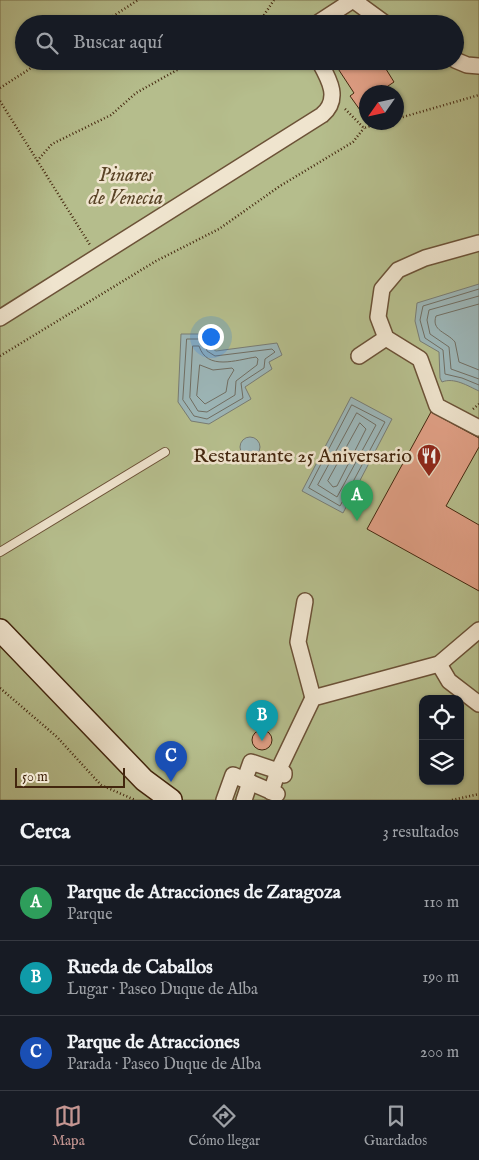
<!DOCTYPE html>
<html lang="es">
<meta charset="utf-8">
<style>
:root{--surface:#171b24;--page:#242831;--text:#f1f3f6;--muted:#9ea1a6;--line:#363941;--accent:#c59692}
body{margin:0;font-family:"IM FELL English",serif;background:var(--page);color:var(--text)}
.controls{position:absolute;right:15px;bottom:15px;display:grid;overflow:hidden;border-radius:10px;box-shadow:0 1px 4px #0004}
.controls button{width:45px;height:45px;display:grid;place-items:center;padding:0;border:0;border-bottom:1px solid var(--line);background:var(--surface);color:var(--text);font:25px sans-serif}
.compass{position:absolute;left:359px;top:85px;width:45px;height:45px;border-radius:50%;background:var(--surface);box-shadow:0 1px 4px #0004;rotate:236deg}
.scale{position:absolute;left:15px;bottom:12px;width:110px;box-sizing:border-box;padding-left:5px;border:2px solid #43260e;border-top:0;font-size:14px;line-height:18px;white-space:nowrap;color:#43260e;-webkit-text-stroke:4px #efe4ce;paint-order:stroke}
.you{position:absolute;left:210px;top:336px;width:18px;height:18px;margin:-12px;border:4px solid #fff;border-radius:50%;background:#1a73e8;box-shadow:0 0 0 8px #1a73e833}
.badge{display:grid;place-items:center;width:32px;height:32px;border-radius:50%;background:var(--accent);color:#fff;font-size:16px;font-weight:700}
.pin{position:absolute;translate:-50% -41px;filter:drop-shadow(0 1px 2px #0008)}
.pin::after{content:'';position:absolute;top:26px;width:18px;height:15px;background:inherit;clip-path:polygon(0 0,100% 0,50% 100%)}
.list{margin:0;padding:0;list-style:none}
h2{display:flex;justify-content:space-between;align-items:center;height:65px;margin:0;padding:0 20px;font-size:21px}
h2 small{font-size:16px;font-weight:400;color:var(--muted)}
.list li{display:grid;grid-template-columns:32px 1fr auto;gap:15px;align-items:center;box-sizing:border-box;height:75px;padding:0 20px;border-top:1px solid var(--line)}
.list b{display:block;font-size:19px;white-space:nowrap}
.list p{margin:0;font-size:16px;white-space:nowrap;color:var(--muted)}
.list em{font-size:16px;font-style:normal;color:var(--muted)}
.icon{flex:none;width:28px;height:28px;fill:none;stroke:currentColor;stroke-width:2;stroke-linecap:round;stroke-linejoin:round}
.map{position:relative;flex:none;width:479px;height:800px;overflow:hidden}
.search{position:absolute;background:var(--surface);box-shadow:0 1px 4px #0004;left:15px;right:15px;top:15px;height:55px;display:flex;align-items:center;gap:12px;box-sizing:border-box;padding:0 18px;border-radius:28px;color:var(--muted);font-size:19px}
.sheet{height:290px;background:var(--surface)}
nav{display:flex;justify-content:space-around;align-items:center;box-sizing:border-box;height:70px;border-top:1px solid var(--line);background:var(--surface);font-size:14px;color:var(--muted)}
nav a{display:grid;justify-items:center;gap:2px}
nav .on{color:var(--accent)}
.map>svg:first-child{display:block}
.green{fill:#b5bd8c;stroke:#7c724d;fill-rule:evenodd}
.water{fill:#9cb6b8;stroke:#787c74}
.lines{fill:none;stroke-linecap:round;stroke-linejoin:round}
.shore{stroke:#706e63;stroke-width:1}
.building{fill:#e09f85;stroke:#43260e}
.lane-casing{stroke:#6c5237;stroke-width:10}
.street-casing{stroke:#6c5237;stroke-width:18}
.secondary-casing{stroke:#43260e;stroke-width:24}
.path{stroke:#43260e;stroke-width:2.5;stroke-dasharray:1 2.5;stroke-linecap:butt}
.lane{stroke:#efe4ce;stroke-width:8}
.street{stroke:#efe4ce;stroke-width:15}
.secondary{stroke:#efe4ce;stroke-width:21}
.labels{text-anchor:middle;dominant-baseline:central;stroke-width:5;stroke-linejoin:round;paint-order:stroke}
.park-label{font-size:20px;font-style:italic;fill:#5a4427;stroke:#efe4ce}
.poi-label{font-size:20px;fill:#43260e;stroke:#efe4ce;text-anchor:end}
</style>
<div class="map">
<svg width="479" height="800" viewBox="0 0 479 800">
<rect width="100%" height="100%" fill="#e6d5b3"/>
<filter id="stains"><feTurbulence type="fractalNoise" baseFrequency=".004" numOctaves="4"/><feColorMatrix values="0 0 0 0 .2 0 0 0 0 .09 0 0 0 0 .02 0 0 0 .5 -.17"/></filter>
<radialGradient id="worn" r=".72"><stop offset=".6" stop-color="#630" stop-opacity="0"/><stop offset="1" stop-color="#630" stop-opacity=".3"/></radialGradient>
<path class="green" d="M0,0H479V800H0ZM24,24H455V61H24ZM366,92H396V122H366ZM423,699H460V781H423Z"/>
<g class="water">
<path d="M479,284V391C468,386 454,377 442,382L440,378L439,352L420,341L415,321L417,303Z"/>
<polygon points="181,334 209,334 211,348 216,351 277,343 282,355 269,362 272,369 245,387 251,399 209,424 191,421 178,402"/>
<polygon points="351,397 392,419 343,513 302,491"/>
<circle cx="250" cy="447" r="10"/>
</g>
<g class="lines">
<g class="shore">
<polyline points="479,289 423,306 420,320 425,338 443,350 445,374 462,378 479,385"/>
<polyline points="479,296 429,310 427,320 430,334 449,347 451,369 479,379"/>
<path d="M479,304L436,316C431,331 447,332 455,342L459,362L479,370"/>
<polygon points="187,339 204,339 207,351 215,356 272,349 275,352 265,359 264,368 241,383 243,398 207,419 194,416 183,400"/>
<path d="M193,346H199C207,371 236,360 256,357L258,359L257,365L236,381L235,395L207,412L198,411L190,398Z"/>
<polygon points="200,365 213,370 232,368 234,370 228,380 226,392 205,404 197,396"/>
<polygon points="352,405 385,422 340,506 309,488"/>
<polygon points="357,413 376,425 337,497 318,485"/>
<polygon points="360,423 366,429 337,486 333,487 328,481"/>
</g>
</g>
<g class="building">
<polygon points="351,17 356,24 341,24"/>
<polygon points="333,61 381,61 394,82 385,88 387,92 366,92 366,106 360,110 350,96 354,93"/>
<polygon points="431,412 479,438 479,447 446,506 479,525 479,591 367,529"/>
<circle cx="262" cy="740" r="10"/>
</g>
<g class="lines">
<defs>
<polyline id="lane" points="0,552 165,452"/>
<g id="street">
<polyline points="353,0 386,24"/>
<polyline points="316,24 353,0"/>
<polyline points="455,60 467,65 479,66"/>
<polyline points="479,243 425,258 398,270 382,289 378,317 386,338 420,359 437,406 479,428"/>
<path d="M0,318L322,115C341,99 329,79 319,61"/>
<polyline points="359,356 386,338"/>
<polyline points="305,601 298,642 313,698"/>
<polyline points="439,664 449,681 479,704"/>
<polyline points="245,779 251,762 284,773 284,775"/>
<polyline points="271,792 278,771 313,698 439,664 479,630"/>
<polyline points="224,800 233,775 277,794"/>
<polyline points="244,800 250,782"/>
</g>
<polyline id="secondary" points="0,630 144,780 171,800"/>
</defs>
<use href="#lane" class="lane-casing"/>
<use href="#street" class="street-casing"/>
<use href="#secondary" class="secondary-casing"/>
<g class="path">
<polyline points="101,24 138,0"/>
<polyline points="258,24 274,0"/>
<polyline points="0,88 42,61"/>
<polyline points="0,101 90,245"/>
<polyline points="345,109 364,128 384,122"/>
<polyline points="396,119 479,95"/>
<polyline points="37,161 52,144 111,115 136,93 193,61"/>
<polyline points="0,356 156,261 219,229 280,186 353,142 364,128"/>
<polyline points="473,409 479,404"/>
<polyline points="0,688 57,737 101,785 135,800"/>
<polyline points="452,800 479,794"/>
</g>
<use href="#lane" class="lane"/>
<use href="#street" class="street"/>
<use href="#secondary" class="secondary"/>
</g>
<defs>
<symbol id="restaurant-pin" viewBox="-11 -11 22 30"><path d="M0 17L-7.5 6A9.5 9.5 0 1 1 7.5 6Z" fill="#8f2418" stroke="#efe4ce"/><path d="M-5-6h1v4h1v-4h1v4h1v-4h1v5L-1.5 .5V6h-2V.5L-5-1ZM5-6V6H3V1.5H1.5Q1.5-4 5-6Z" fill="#fff"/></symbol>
</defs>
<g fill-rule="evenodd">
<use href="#restaurant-pin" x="415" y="442" width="28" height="38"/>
</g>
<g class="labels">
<g class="park-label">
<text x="126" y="175">Pinares<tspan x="126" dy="23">de Venecia</tspan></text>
</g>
<g class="poi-label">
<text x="412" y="456">Restaurante 25 Aniversario</text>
</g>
</g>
<rect width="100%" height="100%" filter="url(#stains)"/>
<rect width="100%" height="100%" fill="url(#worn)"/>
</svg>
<div class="controls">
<button><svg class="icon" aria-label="locate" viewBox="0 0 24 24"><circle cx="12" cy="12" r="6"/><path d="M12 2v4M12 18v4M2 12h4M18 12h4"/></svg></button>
<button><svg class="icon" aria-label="layers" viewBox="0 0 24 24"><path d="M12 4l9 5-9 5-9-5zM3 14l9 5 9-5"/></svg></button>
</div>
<svg class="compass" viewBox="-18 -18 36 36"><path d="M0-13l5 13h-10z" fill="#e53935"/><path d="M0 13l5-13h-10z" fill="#9ea1a6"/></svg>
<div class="scale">50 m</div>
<div class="you"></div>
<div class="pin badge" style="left:357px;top:521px;background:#2e9e5b">A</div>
<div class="pin badge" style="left:262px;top:741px;background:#0f9aa8">B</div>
<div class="pin badge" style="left:171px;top:782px;background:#1a4fb4">C</div>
<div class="search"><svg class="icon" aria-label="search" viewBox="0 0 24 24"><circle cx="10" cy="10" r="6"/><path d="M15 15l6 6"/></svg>Buscar aquí</div>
</div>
<section class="sheet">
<h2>Cerca<small>3 resultados</small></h2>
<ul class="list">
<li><span class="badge" style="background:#2e9e5b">A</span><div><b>Parque de Atracciones de Zaragoza</b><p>Parque</p></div><em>110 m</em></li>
<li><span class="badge" style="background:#0f9aa8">B</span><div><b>Rueda de Caballos</b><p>Lugar · Paseo Duque de Alba</p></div><em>190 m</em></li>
<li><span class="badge" style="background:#1a4fb4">C</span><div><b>Parque de Atracciones</b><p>Parada · Paseo Duque de Alba</p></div><em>200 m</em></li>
</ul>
</section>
<nav>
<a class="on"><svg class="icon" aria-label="map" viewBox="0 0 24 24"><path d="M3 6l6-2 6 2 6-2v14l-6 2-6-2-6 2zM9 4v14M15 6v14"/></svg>Mapa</a>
<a><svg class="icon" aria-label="directions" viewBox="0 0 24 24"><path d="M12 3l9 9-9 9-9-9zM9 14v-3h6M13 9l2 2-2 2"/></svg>Cómo llegar</a>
<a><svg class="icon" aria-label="saved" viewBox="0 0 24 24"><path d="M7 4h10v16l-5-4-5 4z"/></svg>Guardados</a>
</nav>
